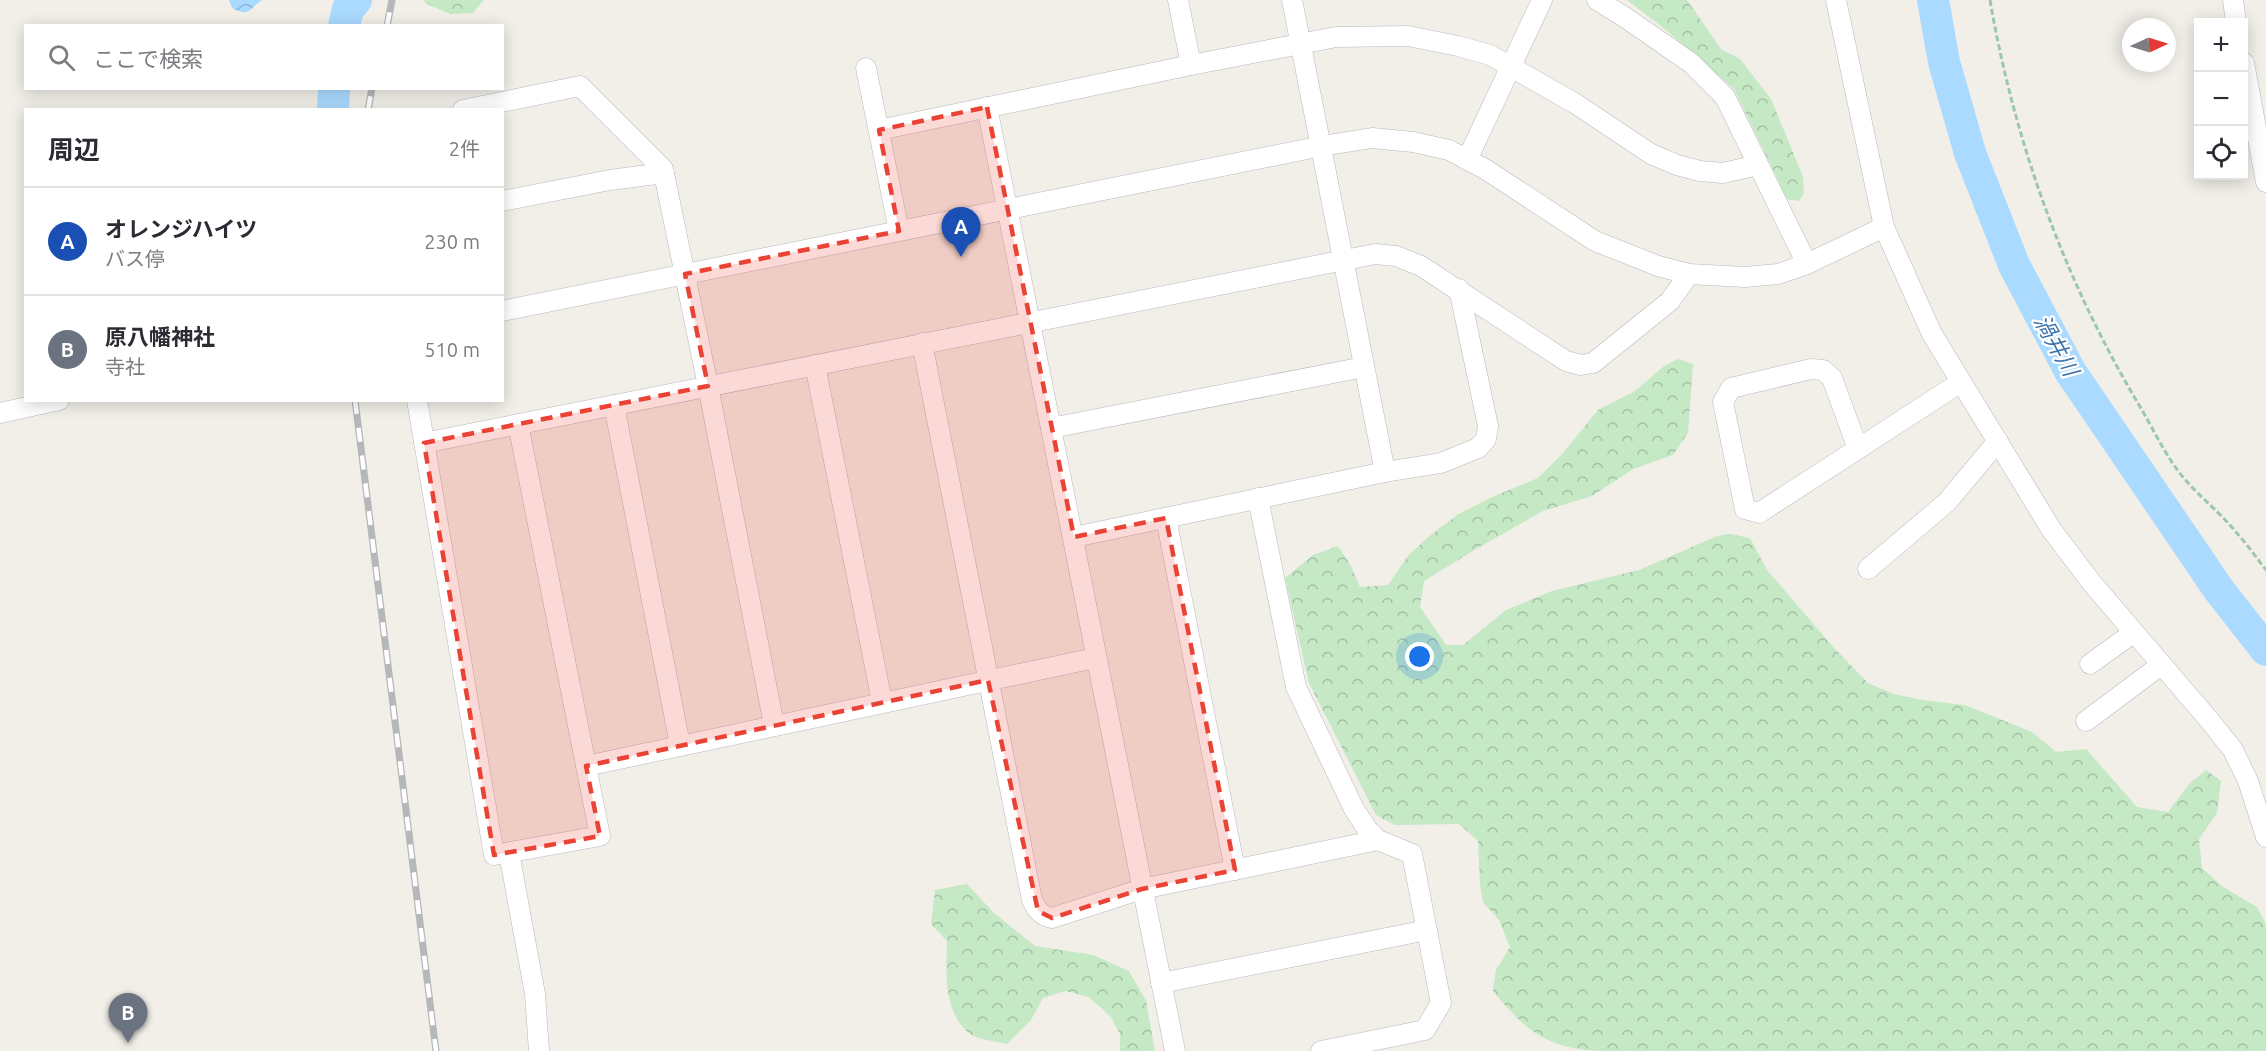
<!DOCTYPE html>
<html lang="ja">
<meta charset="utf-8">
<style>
:root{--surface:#fff;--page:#f7f7f7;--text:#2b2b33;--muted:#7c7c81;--line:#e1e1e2;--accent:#b45309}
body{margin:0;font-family:Ubuntu,"Noto Sans JP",sans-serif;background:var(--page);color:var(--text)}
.controls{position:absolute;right:18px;top:18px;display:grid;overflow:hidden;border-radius:0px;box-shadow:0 3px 15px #0003}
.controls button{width:54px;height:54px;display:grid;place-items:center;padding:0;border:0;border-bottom:2px solid var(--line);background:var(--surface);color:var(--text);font:30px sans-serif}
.compass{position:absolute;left:2122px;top:18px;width:54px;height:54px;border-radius:50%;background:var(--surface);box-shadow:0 3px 15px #0003;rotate:86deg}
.you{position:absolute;left:1420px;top:657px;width:21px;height:21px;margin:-15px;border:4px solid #fff;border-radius:50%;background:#1a73e8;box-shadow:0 0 0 9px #1a73e833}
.badge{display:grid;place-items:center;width:39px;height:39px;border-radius:50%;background:var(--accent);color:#fff;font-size:20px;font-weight:700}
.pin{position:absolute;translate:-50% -50px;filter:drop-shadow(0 2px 3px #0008)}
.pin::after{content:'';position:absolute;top:32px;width:21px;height:18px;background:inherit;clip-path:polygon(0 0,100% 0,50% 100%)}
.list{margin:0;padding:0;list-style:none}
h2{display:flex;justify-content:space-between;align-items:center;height:78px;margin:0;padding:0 24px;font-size:26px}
h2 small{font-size:20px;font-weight:400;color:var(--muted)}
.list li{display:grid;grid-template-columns:39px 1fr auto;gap:18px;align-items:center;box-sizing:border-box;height:108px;padding:0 24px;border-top:2px solid var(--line)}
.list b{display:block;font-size:22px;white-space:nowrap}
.list p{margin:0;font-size:20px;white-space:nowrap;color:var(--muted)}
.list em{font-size:20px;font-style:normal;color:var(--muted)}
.icon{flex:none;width:33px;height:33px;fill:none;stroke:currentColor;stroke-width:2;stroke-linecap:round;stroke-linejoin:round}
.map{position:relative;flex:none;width:2266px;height:1051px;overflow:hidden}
.search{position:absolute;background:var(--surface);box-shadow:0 3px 15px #0003;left:24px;top:24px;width:480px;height:66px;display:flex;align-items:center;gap:15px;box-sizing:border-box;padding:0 21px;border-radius:0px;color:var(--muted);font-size:22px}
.panel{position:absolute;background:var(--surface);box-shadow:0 3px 15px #0003;left:24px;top:108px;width:480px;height:294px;border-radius:0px}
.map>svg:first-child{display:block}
.forest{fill:url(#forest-crowns)}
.water{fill:url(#water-waves)}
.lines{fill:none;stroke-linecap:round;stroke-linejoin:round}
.river{stroke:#aadaff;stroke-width:32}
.minor-casing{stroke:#b5b8bc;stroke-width:21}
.path{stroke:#9cc7a9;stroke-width:3;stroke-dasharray:6 3;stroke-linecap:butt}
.minor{stroke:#fff;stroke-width:20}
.rail-casing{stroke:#b6b7b8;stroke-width:7}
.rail{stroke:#fff;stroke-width:4.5;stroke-dasharray:14;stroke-linecap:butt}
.marked{fill:#ea4335;fill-opacity:0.2;stroke:#ea4335;stroke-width:4.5;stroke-dasharray:12 8;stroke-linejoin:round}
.labels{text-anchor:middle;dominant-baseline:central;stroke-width:4.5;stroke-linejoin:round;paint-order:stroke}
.water-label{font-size:22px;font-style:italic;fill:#4174aa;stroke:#fff}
</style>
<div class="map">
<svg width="2266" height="1051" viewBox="0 0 2266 1051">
<defs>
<pattern id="forest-crowns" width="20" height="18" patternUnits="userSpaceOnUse" patternTransform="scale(1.5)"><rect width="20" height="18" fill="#c5e8c5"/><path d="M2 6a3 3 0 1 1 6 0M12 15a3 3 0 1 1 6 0" fill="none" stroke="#a3c0a4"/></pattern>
<pattern id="water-waves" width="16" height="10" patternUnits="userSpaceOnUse" patternTransform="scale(1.5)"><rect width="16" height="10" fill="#aadaff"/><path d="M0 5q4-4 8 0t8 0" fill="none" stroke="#8eb4d2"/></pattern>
</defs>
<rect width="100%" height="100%" fill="#f1efe8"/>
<g class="forest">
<polygon points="424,0 484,0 473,13 450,14 425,3"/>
<polygon points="1627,0 1687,0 1721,49 1740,59 1771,99 1803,177 1804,193 1799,201 1787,199 1734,89 1665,29"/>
<path d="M1678,359L1693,364L1688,433L1673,455L1633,469L1592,496L1543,511L1476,549L1424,581L1420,607L1446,645H1463L1506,610L1552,591L1639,570L1717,536L1730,534L1750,538L1767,570L1834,648L1868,683L1894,694L1922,700L1965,705L2032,732L2056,752L2086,749L2137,807L2168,812L2190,783L2206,770L2221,781L2217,813L2199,839L2202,868L2223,887L2257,907L2266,924V1051H1599C1546,1048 1526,1031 1493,991L1496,970L1510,947L1499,920L1483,902L1480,885L1478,841L1459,824L1395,825L1376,815L1309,683L1285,578L1313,555L1338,546L1350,564L1360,587L1388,585L1407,557L1427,538L1457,515L1492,497L1538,478L1563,453L1598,410L1635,391L1663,367Z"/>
<path d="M967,884L994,913L1035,946L1093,955L1129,971L1146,1001L1155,1051H1120V1034L1111,1017L1089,997L1065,991L1043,998L1031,1020L1007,1044C996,1041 979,1040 970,1034C943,1012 946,973 947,941L931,924L935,890Z"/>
</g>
<path class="water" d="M229,0H262C248,10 250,17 232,8Z"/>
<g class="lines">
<g class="river">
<polyline points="1933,0 1944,62 1970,153 2014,265 2070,371 2219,590 2266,650"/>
<polyline points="344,26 348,9 356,0"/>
<polyline points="333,110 334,88"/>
</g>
<defs>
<g id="minor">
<polyline points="1178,0 1191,65"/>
<polyline points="1292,0 1385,472"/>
<polyline points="1597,0 1623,16 1691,63 1725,97 1807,264"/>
<polyline points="1836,0 1884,227 1932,334 2051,529 2091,582 2210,721 2233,750 2248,781 2266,837"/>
<polyline points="2233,0 2236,22"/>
<polyline points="2244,63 2266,182"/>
<polyline points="866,68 899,231"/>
<polyline points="987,107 1175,1051"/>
<polyline points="463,110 580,86 663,169 708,386 774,725"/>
<polyline points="879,130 1191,65 1336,37 1408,36 1458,46 1490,55 1576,104 1651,154 1677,165 1700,171 1723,173 1758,165"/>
<polyline points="1467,160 1542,0"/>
<polyline points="502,201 610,180 664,173"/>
<polyline points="502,311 1322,146 1372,138 1413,142 1449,150 1485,169 1595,241 1658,266 1689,274 1745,277 1778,274 1807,264 1884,227"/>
<path d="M922,343L1032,900C1037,910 1041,916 1052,918L1142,889L1378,840"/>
<polyline points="815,365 882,702"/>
<polyline points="417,400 494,855 600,836 518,424"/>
<polyline points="614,405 680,745"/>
<polyline points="0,413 59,400"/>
<polyline points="1051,428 1364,367"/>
<polyline points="424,443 1375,254 1396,256 1421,266 1566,361 1581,365 1593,363 1670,301 1689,274"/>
<polyline points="1858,449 1832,378 1823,370 1811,369 1731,388 1723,402 1745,509 1759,513 1961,382"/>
<polyline points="1258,498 1296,687 1354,809 1367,829 1378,840 1412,854 1441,1003 1425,1030 1321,1051"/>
<polyline points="1166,518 1235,870"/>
<polyline points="1074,537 1385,472 1441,463 1478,448 1486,439 1488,426 1459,289"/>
<polyline points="1868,569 1947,502 1998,441"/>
<polyline points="2090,664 2133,633"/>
<polyline points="2086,721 2161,665"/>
<polyline points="586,766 1095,658"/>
<polyline points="509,853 535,994 539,1051"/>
<polyline points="1161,983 1427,930"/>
</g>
</defs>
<use href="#minor" class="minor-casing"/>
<path class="path" d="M1990,0C2015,145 2066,284 2142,410C2153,429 2163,450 2176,468C2193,492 2217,509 2235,531C2246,543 2256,557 2266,570"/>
<use href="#minor" class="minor"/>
<defs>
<g id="rail">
<polyline points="387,26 392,0"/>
<polyline points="368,110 372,88"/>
<polyline points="355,400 436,1051"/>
</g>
</defs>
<use href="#rail" class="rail-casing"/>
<use href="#rail" class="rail"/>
</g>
<path class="marked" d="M987,107L1074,537L1166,518L1235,870L1142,889L1052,918L1038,911L988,680L586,766L600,836L494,855L424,443L708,386L685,274L899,231L879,130Z"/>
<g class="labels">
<g class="water-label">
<text transform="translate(2057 345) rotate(61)">渦井川</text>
</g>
</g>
</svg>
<div class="controls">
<button>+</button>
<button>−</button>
<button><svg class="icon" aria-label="locate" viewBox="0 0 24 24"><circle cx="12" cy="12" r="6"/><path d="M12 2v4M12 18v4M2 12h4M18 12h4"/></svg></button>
</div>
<svg class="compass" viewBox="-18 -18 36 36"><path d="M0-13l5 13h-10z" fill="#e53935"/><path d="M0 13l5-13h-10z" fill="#7c7c81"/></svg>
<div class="you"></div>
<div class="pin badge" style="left:961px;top:257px;background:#1a4fb4">A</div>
<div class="pin badge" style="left:128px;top:1043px;background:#6b7280">B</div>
<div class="search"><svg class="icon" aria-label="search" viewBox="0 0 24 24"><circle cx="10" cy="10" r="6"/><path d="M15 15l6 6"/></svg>ここで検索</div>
<section class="panel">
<h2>周辺<small>2件</small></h2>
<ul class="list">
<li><span class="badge" style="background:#1a4fb4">A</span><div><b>オレンジハイツ</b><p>バス停</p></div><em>230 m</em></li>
<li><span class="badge" style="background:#6b7280">B</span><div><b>原八幡神社</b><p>寺社</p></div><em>510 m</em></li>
</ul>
</section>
</div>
